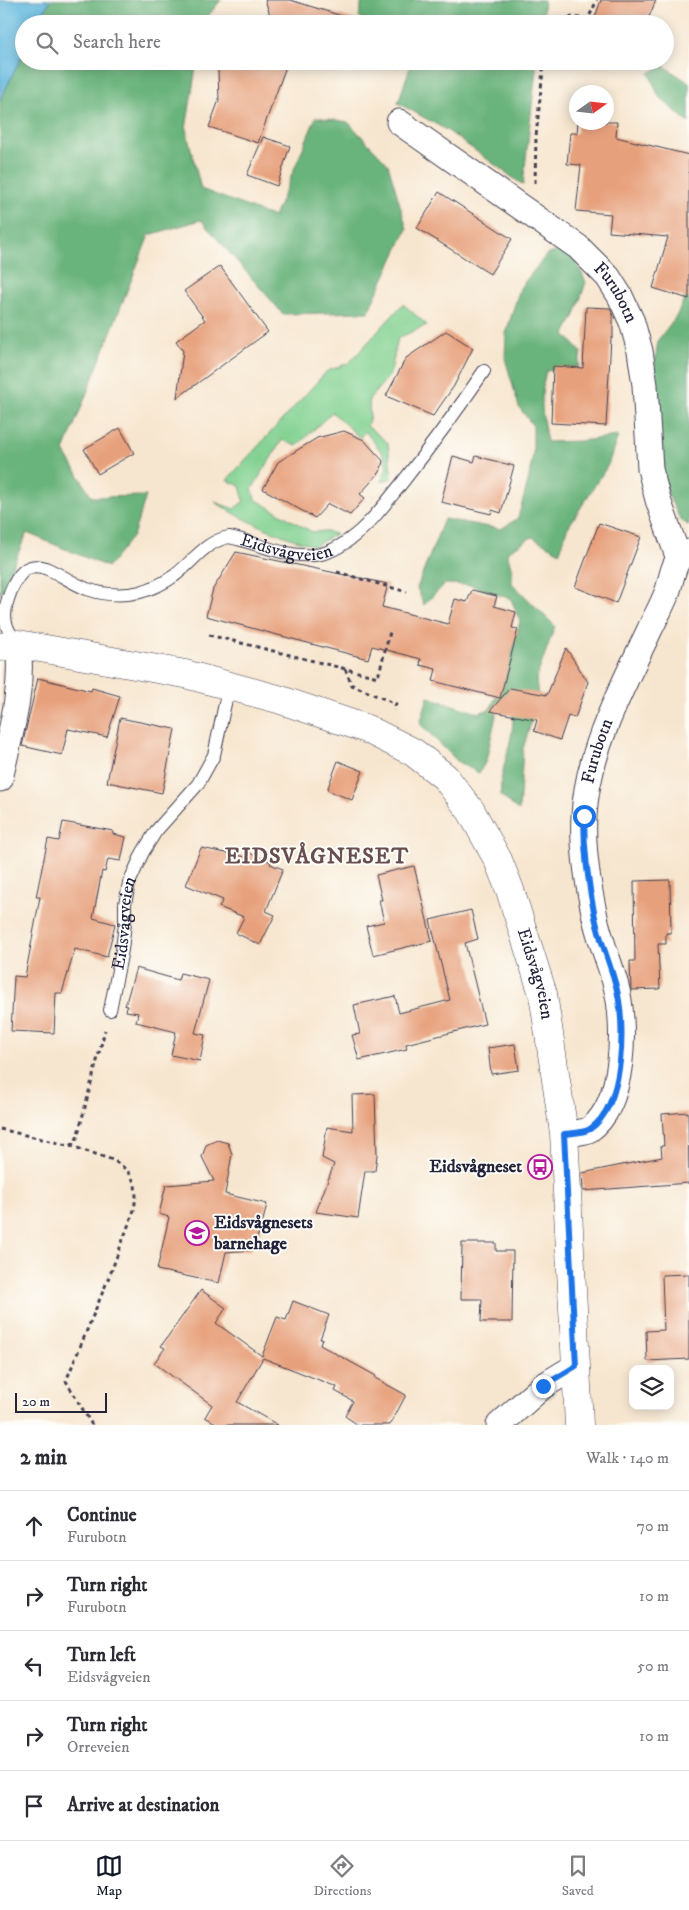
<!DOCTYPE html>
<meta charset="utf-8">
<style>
:root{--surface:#fff;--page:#f2f2f3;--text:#2b2b33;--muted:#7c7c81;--line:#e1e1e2;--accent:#111827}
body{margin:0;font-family:"IM FELL DW Pica",serif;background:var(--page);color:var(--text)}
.controls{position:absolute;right:15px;bottom:15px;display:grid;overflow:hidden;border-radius:10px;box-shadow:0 2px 12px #0003}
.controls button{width:45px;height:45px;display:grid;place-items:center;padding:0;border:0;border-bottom:1px solid var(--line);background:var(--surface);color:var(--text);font:25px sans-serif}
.compass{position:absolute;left:569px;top:85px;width:45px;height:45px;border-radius:50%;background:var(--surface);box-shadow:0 2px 12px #0003;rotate:76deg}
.scale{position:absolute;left:15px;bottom:12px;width:92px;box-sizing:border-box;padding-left:5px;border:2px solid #22223b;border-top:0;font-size:14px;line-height:18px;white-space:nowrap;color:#22223b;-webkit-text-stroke:4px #fdfcf7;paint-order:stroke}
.stop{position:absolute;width:15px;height:15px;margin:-11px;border:4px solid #1a73e8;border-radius:50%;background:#fff}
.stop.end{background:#1a73e8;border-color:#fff;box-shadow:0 1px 5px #0008}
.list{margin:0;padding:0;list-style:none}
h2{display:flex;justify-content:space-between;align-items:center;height:65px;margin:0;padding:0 20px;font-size:21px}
h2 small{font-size:16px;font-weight:400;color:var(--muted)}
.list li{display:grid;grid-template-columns:32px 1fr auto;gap:15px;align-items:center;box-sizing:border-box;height:70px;padding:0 20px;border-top:1px solid var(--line)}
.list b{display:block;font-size:19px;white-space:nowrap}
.list p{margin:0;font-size:16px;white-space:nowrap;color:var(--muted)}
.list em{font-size:16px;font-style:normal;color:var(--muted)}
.icon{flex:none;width:28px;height:28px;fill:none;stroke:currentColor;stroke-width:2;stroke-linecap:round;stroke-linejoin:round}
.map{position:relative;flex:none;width:689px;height:1425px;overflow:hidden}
.search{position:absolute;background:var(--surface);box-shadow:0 2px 12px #0003;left:15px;right:15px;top:15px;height:55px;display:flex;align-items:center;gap:12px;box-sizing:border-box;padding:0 18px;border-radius:28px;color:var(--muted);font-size:19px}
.sheet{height:415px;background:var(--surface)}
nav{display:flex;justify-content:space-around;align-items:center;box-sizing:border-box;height:70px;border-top:1px solid var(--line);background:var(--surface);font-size:14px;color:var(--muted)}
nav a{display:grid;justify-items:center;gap:2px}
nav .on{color:var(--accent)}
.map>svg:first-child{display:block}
.green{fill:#82d191;stroke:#527a66}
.forest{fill:#69b37b;stroke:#466a5b}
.water{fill:#62b9df;stroke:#426e8d}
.building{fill:#e7a07b}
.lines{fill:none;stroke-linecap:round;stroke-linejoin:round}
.lane-casing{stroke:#423f51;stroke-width:14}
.street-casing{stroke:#423f51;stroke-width:27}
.primary-casing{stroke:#423f51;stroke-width:29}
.path{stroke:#423f51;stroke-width:3;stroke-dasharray:4 4;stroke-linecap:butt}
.lane{stroke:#fff;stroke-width:12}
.street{stroke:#fff;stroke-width:25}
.primary{stroke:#fff;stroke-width:28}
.route{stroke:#1a73e8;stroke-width:6}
.labels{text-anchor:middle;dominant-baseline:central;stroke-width:4;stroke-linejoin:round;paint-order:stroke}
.street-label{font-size:18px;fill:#22223b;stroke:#fdfcf7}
.poi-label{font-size:18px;font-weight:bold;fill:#22223b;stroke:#fdfcf7;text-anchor:end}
.district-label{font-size:22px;font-weight:bold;letter-spacing:1px;fill:#674e51;stroke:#fdfcf7}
</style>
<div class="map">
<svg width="689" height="1425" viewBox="0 0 689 1425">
<rect width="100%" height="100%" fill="#fdfcf7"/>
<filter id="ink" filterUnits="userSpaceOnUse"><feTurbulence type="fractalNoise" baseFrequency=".02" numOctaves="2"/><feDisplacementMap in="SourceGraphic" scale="10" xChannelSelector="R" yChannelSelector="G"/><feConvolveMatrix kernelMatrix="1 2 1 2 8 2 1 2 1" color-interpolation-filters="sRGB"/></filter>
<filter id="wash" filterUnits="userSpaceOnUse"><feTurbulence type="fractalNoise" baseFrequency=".0096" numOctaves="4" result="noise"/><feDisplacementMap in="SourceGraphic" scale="20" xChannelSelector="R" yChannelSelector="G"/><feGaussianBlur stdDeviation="1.12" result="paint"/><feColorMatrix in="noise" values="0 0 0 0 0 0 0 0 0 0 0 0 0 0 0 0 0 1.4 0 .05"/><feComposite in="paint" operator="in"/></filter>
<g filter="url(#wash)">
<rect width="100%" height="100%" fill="#f7e6cf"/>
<path class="green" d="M403,304L427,325L398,338L390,375L369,399L370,417L367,426L388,443L392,478L381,482L387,467L383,454L365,431L360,438L332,412L297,446L282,440L252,489L255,499L312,532L325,531L336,534L314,546C279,535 246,522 215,502L234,509L244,501L240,486L227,480L327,371L349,363Z"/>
<g class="forest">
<polygon points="50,0 221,0 204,21 203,24 38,24"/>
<polygon points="362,0 544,0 542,24 376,24 359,17"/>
<polygon points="24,52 24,61 197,61 186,129 201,189 274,217 316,117 348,122 388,164 407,229 368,312 283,314 201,220 149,235 64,451 92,497 146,496 133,536 108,567 27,533 0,595 0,100"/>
<polygon points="412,61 537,61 523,185 448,131 398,103"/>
<polygon points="663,65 689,83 689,123 659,97 649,73"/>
<path d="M560,251L574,257L586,282L575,315L565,334L581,352L579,366L546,371C539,397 542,415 547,442L581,441L618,436L608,465L567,529L560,552L532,537L507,552L512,570V583L555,626L536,679L538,699L523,749L519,811L501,796C499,778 506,761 510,742C514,724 514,706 511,688L497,711L486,761L479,773L458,762L420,724L428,697L478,713L490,709L505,680L520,621L511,599L470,585L445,584L424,605L417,588L444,519L501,529L518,518L528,482L533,455V426L519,407L505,358L506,333L520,288L547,254Z"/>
<polygon points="689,289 689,526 680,519 668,495 660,462 654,371 658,340 677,315"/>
</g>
<polygon class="water" points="0,0 50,0 38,24 24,24 24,52 0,100"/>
<g id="blocks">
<g class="building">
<polygon points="265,0 290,0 368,24 273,24"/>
<polygon points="601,0 656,0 646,24 595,24 593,23"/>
<polygon points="222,61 288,61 258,143 209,127 219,100 218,71"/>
<polygon points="378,61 401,61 399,68"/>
<polygon points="578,122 617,122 616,137 689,155 689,299 653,288 668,237 609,232 611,214 576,211 581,165 567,164 570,133 577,133"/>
<polygon points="263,137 290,146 277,186 247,175"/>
<polygon points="439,192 512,239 490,274 417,228"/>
<polygon points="220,266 268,332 177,398 183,351 176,341 205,320 184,291"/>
<polygon points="586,307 610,308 613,316 613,338 611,338 606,426 551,423 553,366 583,368"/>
<polygon points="446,331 473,348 454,386 433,416 386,396 406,358"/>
<polygon points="120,428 134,453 98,474 84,449"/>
<polygon points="344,431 364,440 383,461 380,472 360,494 365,498 350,515 328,504 315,518 263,489 278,462 317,438"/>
<polygon points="453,456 474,462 476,456 514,466 501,513 492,510 491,514 441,502"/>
<polygon points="599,523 641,537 616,603 575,587"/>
<polygon points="236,552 388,584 382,607 448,624 455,599 467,602 472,590 497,596 494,606 516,612 512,628 518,629 500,698 433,681 436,669 420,665 421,659 372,646 368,659 206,616 213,589"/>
<polygon points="566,648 588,682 575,718 568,716 560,740 534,731 537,720 490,711 510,688 547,695"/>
<polygon points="38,678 91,691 92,688 120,696 107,737 68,729 62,755 22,746"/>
<polygon points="120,718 175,729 162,793 107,782"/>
<polygon points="338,761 363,771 352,800 327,790"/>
<polygon points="63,822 113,831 113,834 126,837 121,861 108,859 105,872 102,871 93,918 115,924 107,957 75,949 62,993 56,993 54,1033 11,1031 14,976 25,977 40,897 36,897 48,839 59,841"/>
<polygon points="201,848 246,857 247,852 271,862 270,864 283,869 266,911 275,915 260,945 236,933 244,917 219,907 223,900 186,885"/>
<polygon points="414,866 432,941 373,955 366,926 384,922 379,900 382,900 376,875"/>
<polygon points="670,880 671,933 666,933 666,944 658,944 660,989 631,990 630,961 635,961 634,881"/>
<polygon points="471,910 478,939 465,943 485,1024 406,1044 407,1049 359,1060 352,1035 360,1034 354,1005 395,996 399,1013 450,1000 430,920"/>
<polygon points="136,968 178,980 180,973 209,980 195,1033 205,1035 200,1061 171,1055 176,1032 136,1022 138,1013 126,1011 127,1006 125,1006"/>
<polygon points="515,1044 519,1070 491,1074 488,1048"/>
<polygon points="375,1094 377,1155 375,1171 365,1171 358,1218 316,1212 334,1164 322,1158 327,1127 353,1131 352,1095"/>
<polygon points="688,1112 689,1183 583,1191 582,1173 662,1157 661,1146 664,1146 662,1114"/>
<polygon points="217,1140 228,1143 232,1154 225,1194 267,1204 261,1229 251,1250 226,1252 219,1283 157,1270 169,1217 159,1214 166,1185 214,1181 202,1157 206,1145"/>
<polygon points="462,1243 496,1243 496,1251 513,1251 512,1322 481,1322 482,1299 461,1299"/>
<polygon points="689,1274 689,1359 647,1361 646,1331 664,1330 662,1275"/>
<polygon points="201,1290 226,1308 216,1323 262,1356 277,1317 286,1320 293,1301 329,1315 320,1339 322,1339 320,1345 376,1376 375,1378 406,1395 390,1425 358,1425 345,1416 353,1401 335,1391 337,1387 263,1358 237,1402 278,1425 219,1425 205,1417 212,1405 154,1363 165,1348 161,1346"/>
</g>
</g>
</g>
<g filter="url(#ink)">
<use href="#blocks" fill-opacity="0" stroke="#423f51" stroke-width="1"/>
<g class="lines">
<defs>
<g id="lane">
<path id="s1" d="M18,644C5,629 2,617 8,599C27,541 52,575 87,589C104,595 123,596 140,592C151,589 164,583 174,576C193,562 204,542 229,537C256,542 285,558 314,555C329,554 343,545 354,536C371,523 385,504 398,488C428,450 457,411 484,371"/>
<path id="s2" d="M110,1010L122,950L125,923V904L129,883L143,852L156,831L198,784L214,755L229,685"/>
</g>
<g id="street">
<path id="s3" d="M399,122L578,247L608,277L620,296L632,322L640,351L645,385L650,469L658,500L679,559"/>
<path d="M0,779C10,734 24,690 18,644"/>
<path id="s4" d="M564,1133C571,1133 584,1133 590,1129C625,1105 626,1023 616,986C610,963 600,941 595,917C588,885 582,849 584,816C587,752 622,688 649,631C655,618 663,604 668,590C671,581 673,565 680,558C682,556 686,553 689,552"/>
<polyline points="499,1425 543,1386 576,1366"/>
</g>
<g id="primary">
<path id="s5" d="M0,647L18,644L185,674L278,699L367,729L413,752L445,777L471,811L498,860L510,890L543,994L564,1133L579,1425"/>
</g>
</defs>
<use href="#lane" class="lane-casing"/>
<use href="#street" class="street-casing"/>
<use href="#primary" class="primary-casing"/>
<g class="path">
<polyline points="554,24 570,17 588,19 597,0"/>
<polyline points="535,183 536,136 544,61"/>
<polyline points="337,572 407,592"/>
<polyline points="209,635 378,677 390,632"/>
<polyline points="345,669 352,685 396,704 393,710"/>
<polyline points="0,1129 71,1146 113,1160 122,1166 130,1174 135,1184 136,1196 134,1210 111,1272 66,1381 92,1425"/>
<polyline points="71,1146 77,1138 105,1030"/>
</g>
<use href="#lane" class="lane"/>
<use href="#street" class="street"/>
<use href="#primary" class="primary"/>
</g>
</g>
<g class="lines" filter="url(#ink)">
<path class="route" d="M543,1386L576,1366L564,1134C572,1133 584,1133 590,1129C625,1105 626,1023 616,986C610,963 600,941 595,917C588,884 584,849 584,816"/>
</g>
<defs>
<symbol id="bus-ring" viewBox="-11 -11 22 22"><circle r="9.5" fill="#fdfcf7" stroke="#b5179e" stroke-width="1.5"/><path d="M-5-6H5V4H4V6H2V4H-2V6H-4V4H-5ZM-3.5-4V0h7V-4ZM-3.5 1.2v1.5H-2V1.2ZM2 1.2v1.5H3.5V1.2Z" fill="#b5179e"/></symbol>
<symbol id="school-ring" viewBox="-11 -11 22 22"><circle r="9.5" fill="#fdfcf7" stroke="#b5179e" stroke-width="1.5"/><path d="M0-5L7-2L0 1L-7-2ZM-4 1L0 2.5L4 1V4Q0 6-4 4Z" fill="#b5179e"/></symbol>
</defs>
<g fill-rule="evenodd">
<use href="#bus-ring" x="526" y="1153" width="28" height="28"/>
<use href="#school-ring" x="183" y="1219" width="28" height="28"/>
</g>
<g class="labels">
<g class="street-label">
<text stroke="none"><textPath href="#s3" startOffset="278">Furubotn</textPath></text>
<text stroke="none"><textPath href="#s1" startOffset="370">Eidsvågveien</textPath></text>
<text stroke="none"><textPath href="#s4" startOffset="419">Furubotn</textPath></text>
<text stroke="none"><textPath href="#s2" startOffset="88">Eidsvågveien</textPath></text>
<text stroke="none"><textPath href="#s5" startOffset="689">Eidsvågveien</textPath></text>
</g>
<g class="poi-label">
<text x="522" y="1167">Eidsvågneset</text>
<text x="214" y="1223" text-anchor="start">Eidsvågnesets<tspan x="214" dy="21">barnehage</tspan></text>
</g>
<g class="district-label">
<text x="317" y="856">EIDSVÅGNESET</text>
</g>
</g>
</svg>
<div class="controls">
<button><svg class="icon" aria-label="layers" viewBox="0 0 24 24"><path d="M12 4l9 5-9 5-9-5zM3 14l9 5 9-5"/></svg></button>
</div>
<svg class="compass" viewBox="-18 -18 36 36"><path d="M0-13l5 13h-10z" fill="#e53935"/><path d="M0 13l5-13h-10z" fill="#7c7c81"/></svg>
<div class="scale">20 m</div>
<div class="stop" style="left:584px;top:816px"></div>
<div class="stop end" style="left:543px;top:1386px"></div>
<div class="search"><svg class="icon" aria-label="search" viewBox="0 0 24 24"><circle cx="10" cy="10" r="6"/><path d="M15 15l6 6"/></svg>Search here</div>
</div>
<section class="sheet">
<h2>2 min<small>Walk · 140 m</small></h2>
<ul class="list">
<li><svg class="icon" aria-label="ahead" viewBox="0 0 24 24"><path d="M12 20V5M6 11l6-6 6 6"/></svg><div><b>Continue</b><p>Furubotn</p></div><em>70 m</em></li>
<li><svg class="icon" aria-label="right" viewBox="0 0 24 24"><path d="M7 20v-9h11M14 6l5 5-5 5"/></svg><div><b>Turn right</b><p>Furubotn</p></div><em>10 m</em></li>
<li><svg class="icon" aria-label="left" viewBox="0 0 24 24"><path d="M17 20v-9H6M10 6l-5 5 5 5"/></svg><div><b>Turn left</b><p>Eidsvågveien</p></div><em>50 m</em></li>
<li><svg class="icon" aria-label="right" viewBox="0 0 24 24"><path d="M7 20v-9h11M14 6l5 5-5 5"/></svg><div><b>Turn right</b><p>Orreveien</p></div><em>10 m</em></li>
<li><svg class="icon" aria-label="arrive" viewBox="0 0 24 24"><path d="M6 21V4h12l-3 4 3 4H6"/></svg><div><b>Arrive at destination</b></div></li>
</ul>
</section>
<nav>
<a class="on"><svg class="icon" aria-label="map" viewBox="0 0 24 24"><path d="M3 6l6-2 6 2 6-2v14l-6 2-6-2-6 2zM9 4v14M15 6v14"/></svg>Map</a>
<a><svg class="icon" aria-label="directions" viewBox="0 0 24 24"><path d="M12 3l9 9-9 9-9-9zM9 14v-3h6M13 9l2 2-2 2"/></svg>Directions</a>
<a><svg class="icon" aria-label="saved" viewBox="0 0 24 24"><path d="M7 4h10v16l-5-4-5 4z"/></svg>Saved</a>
</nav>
